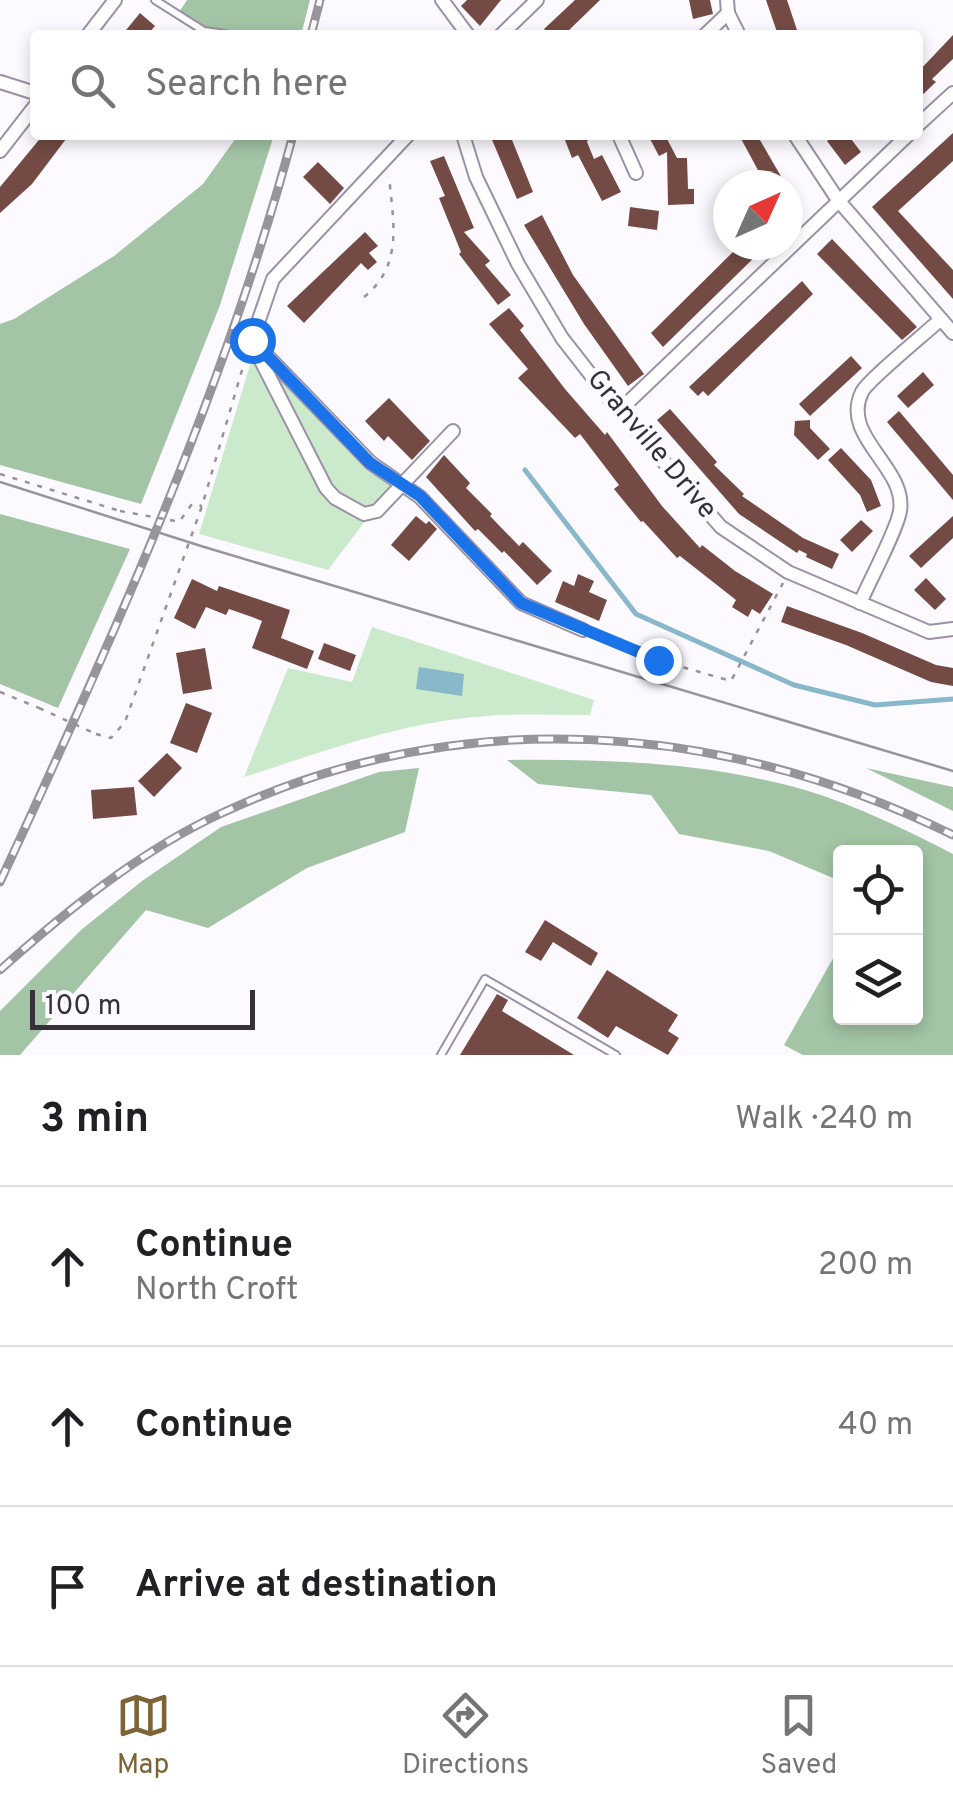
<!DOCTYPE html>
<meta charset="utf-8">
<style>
:root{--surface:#fff;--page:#f6f6f6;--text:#202124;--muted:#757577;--line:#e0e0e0;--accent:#7c6435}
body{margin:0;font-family:Overpass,sans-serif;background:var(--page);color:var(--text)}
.controls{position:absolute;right:30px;bottom:30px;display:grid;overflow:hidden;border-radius:10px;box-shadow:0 5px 15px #0003}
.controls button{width:90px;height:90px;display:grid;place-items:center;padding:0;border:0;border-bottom:2px solid var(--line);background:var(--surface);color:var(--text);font:50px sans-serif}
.compass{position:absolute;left:713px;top:170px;width:90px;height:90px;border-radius:50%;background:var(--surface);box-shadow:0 5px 15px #0003;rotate:45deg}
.scale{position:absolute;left:30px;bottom:25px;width:225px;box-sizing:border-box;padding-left:10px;border:5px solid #353039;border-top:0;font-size:28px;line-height:35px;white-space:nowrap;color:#353039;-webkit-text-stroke:8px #fcfaff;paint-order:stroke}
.stop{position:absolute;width:30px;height:30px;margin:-22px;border:8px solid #1a73e8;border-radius:50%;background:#fff}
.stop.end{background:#1a73e8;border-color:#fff;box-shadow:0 2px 10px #0008}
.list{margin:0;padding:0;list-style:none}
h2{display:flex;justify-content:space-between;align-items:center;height:130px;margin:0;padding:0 40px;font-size:42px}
h2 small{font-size:32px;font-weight:400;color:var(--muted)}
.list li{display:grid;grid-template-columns:65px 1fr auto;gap:30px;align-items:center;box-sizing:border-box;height:160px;padding:0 40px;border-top:2px solid var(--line)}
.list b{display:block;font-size:38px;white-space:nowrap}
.list p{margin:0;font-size:32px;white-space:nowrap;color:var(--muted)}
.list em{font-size:32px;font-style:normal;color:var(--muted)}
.icon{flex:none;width:55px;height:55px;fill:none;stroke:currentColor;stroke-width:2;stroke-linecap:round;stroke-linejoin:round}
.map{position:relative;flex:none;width:953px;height:1055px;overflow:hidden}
.search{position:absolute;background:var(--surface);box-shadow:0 5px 15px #0003;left:30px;right:30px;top:30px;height:110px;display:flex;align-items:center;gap:25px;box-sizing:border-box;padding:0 35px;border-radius:10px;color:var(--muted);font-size:38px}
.sheet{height:610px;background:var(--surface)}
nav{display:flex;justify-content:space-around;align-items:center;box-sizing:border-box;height:140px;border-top:2px solid var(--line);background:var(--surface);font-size:28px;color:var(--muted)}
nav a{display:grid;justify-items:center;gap:5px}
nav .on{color:var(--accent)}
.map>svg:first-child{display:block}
.green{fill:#caeacb}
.forest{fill:#a3c4a5}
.water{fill:#89b8cb}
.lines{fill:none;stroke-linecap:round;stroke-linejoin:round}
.stream{stroke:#89b8cb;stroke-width:5}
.building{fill:#734b44}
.service-casing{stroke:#9c91a6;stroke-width:10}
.minor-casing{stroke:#9c91a6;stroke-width:16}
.path{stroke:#96939a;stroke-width:2.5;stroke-dasharray:5 8;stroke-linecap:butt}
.service{stroke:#fff;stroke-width:6}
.minor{stroke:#fff;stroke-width:12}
.tram{stroke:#97949b;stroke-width:2.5}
.rail-casing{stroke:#97949b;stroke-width:9}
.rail{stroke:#fcfaff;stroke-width:5;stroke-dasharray:15;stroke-linecap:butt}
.path-bridge{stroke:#96939a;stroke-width:2.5;stroke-dasharray:5 8;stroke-linecap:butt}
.route{stroke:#1a73e8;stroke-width:12}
.labels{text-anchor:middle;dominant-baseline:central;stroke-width:10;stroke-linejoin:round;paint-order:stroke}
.street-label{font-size:28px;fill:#353039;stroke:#fcfaff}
</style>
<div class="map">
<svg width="953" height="1055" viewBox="0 0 953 1055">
<rect width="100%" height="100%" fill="#fcfaff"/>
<g class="green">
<polygon points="258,352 394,483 328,570 199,534 250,365"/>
<path d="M372,627L594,700L590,715C552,715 513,713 475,717C396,724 319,753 244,777L288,668L352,682Z"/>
</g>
<g class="forest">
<polygon points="187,0 310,0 301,35 201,35 178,14"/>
<polygon points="238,135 274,135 220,305 141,504 0,465 0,324 14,319 114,256 203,184"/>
<polygon points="0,514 130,549 58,708 0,684"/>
<path d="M507,760C607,759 708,762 805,790C855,805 907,830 953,854V1055H803L784,1045L840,946V1018H916V852H840V881L769,851L679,834L651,795L538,784Z"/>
<polygon points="419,768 405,832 307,868 208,928 146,910 20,1055 0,1055 0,1011 81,930 142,881 221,827 379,772"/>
<polygon points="866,768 953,787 953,811"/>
</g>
<polygon class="water" points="419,667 464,674 462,696 416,689"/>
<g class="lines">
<polyline class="stream" points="525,470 636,614 794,685 875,705 953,699"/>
</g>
<g class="building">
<polygon points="467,0 501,0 480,26 461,6"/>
<polygon points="575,0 600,0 564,35 549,35 544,29"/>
<polygon points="689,0 710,0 713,14 693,19"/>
<polygon points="766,0 787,0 797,30 778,35"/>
<polygon points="140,13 155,26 147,35 122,35"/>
<polygon points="953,35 953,59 932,79 936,82 918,99 918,72"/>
<polygon points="953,133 953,161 898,211 953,270 953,299 872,207"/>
<polygon points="43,135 69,135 32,184 0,213 0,187"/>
<polygon points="490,135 510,135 533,192 517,199"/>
<polygon points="563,135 590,135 587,142 594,159 602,155 621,192 602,201 578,155 572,158"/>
<polygon points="648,135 665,135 677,158 687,158 688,189 694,189 694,204 668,205 667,152 659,156"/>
<polygon points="739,135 757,135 786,185 766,185"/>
<polygon points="835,135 848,135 861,152 845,165 827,141"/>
<polygon points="444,156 474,228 464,232 490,261 485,265 511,295 498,305 459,254 461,252 439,198 445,196 430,161"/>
<polygon points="318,162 344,188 330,204 303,177"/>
<polygon points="630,207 659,211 657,230 628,226"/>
<polygon points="542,215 573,275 644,374 628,386 584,324 524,225"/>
<polygon points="365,232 378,246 369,253 377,262 368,270 361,263 304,323 287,306"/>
<polygon points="832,239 917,327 902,340 817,254"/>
<polygon points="740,245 767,245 663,347 651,333"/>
<polygon points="802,281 813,294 708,396 703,391 698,396 689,387"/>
<polygon points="509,308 524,326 520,330 565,389 605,435 607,432 662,506 700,548 702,545 735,571 773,594 760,614 752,609 748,617 732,607 736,600 680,556 677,558 643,521 641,522 614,489 619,485 580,434 575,438 518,378 528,369 489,324"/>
<polygon points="851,356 862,368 810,416 799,404"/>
<polygon points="923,372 934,385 908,408 897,396"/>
<polygon points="389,398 430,441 412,460 388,436 384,441 365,421"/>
<polygon points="670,409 717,462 714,465 744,494 742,496 803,538 839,554 832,569 806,557 807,554 799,550 797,553 739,514 657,420"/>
<polygon points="899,411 953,475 953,500 887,422"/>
<polygon points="810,420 810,428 830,449 818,460 794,435 795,421"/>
<polygon points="841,448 871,480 881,506 867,512 860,495 828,460"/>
<polygon points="444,455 470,483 466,488 492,514 490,516 519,546 523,542 552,571 537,585 504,551 502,553 478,529 475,531 426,477"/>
<polygon points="416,516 426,524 429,521 437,529 409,561 391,545"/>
<polygon points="953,516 953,538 921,568 909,556"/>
<polygon points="861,520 873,531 852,552 840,540"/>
<polygon points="578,574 594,581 589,592 607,600 599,621 555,602 563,581 574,586"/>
<polygon points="926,578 946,599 935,610 914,590"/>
<polygon points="192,579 217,591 219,586 290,610 281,638 314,651 307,669 252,648 262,621 252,617 229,609 226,615 206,607 195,629 174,618"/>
<polygon points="787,606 862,633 936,665 953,668 953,686 931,682 846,645 781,622"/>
<polygon points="324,643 356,655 350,671 318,659"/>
<polygon points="205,648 212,689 183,694 176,653"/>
<polygon points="186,703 212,713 197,753 170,743"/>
<polygon points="167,753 182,768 154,797 138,781"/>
<polygon points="134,787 137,815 93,819 91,790"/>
<polygon points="545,920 598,953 591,966 553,942 541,961 525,952"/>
<polygon points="607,970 678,1015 668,1031 679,1038 668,1055 616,1026 608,1038 577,1018"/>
<polygon points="497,994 508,1000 502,1011 574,1055 460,1055"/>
</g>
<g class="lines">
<defs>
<g id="service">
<polyline points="155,0 204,31 226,34"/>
<polyline points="441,1055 485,979 616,1055"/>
</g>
<g id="minor">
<polyline points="442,0 468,35"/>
<polyline points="727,0 728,13 739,35"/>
<polyline points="88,35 115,0"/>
<polyline points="501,35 537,0"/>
<polyline points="705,35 728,13"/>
<polyline points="0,82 35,93"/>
<polyline points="918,125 953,93"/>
<polyline points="463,135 476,177 518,264 562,338 619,411 721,527 788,572 929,632 953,629"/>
<polyline points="619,135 636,173"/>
<polyline points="795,135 838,200 953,333"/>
<polyline points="0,151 35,106"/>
<polyline points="252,340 371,463 420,497 521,603 583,630"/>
<polyline points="252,340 273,279 408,135"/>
<polyline points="254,347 326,488 335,498 364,514 377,511 453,431"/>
<polyline points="619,411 908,135"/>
<path d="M860,603C869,582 897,530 900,511C907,467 840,437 862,392C868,380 927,332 941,319"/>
</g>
</defs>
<use href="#service" class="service-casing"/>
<use href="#minor" class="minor-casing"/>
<g class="path">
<path d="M364,297C404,265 393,221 389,176"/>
<polyline points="0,474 120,511"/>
<polyline points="170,520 179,522 192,504 202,506"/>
<polyline points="598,636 658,660 731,681 783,583"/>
<polyline points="0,692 39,708"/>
<polyline points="96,734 111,738 125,722 202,506 245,360"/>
</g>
<use href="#service" class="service"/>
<use href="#minor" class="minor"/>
<polyline class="tram" points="0,482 201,546 953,771"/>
<defs>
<g id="rail">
<polyline points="311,35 320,0"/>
<path d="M0,882C111,643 225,390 293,135"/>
<path d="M0,970C65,912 141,850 222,813C460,702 720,721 953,835"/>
</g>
</defs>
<use href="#rail" class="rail-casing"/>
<use href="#rail" class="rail"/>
<g class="path-bridge">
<polyline points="120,511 170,520"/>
<polyline points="39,708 96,734"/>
</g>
</g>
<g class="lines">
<polyline class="route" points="252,340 370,463 420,496 521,603 658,660"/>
</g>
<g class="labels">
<g class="street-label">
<text transform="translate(651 445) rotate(50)">Granville Drive</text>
</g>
</g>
</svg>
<div class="controls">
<button><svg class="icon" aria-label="locate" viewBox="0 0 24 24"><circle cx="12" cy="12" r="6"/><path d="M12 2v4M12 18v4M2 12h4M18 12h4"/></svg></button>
<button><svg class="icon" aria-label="layers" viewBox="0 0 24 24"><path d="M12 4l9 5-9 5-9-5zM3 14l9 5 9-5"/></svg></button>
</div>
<svg class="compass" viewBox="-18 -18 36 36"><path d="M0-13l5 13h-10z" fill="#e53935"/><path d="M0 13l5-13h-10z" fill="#757577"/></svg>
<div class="scale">100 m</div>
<div class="stop" style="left:252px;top:340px"></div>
<div class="stop end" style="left:658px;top:660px"></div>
<div class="search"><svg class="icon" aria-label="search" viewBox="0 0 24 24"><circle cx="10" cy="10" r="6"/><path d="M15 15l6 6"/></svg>Search here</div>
</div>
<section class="sheet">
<h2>3 min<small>Walk · 240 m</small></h2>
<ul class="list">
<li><svg class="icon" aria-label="ahead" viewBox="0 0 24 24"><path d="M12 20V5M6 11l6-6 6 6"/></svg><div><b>Continue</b><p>North Croft</p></div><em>200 m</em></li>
<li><svg class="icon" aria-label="ahead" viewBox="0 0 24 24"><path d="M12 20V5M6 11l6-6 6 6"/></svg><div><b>Continue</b></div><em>40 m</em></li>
<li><svg class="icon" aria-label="arrive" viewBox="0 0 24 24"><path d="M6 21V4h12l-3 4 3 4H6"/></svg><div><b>Arrive at destination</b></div></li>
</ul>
</section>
<nav>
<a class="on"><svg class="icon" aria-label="map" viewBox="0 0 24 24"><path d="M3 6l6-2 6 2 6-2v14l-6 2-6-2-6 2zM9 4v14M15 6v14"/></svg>Map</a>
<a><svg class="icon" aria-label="directions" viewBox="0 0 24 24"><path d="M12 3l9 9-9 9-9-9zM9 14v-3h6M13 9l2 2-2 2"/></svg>Directions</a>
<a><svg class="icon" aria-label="saved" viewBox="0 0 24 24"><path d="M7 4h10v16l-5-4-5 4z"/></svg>Saved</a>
</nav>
